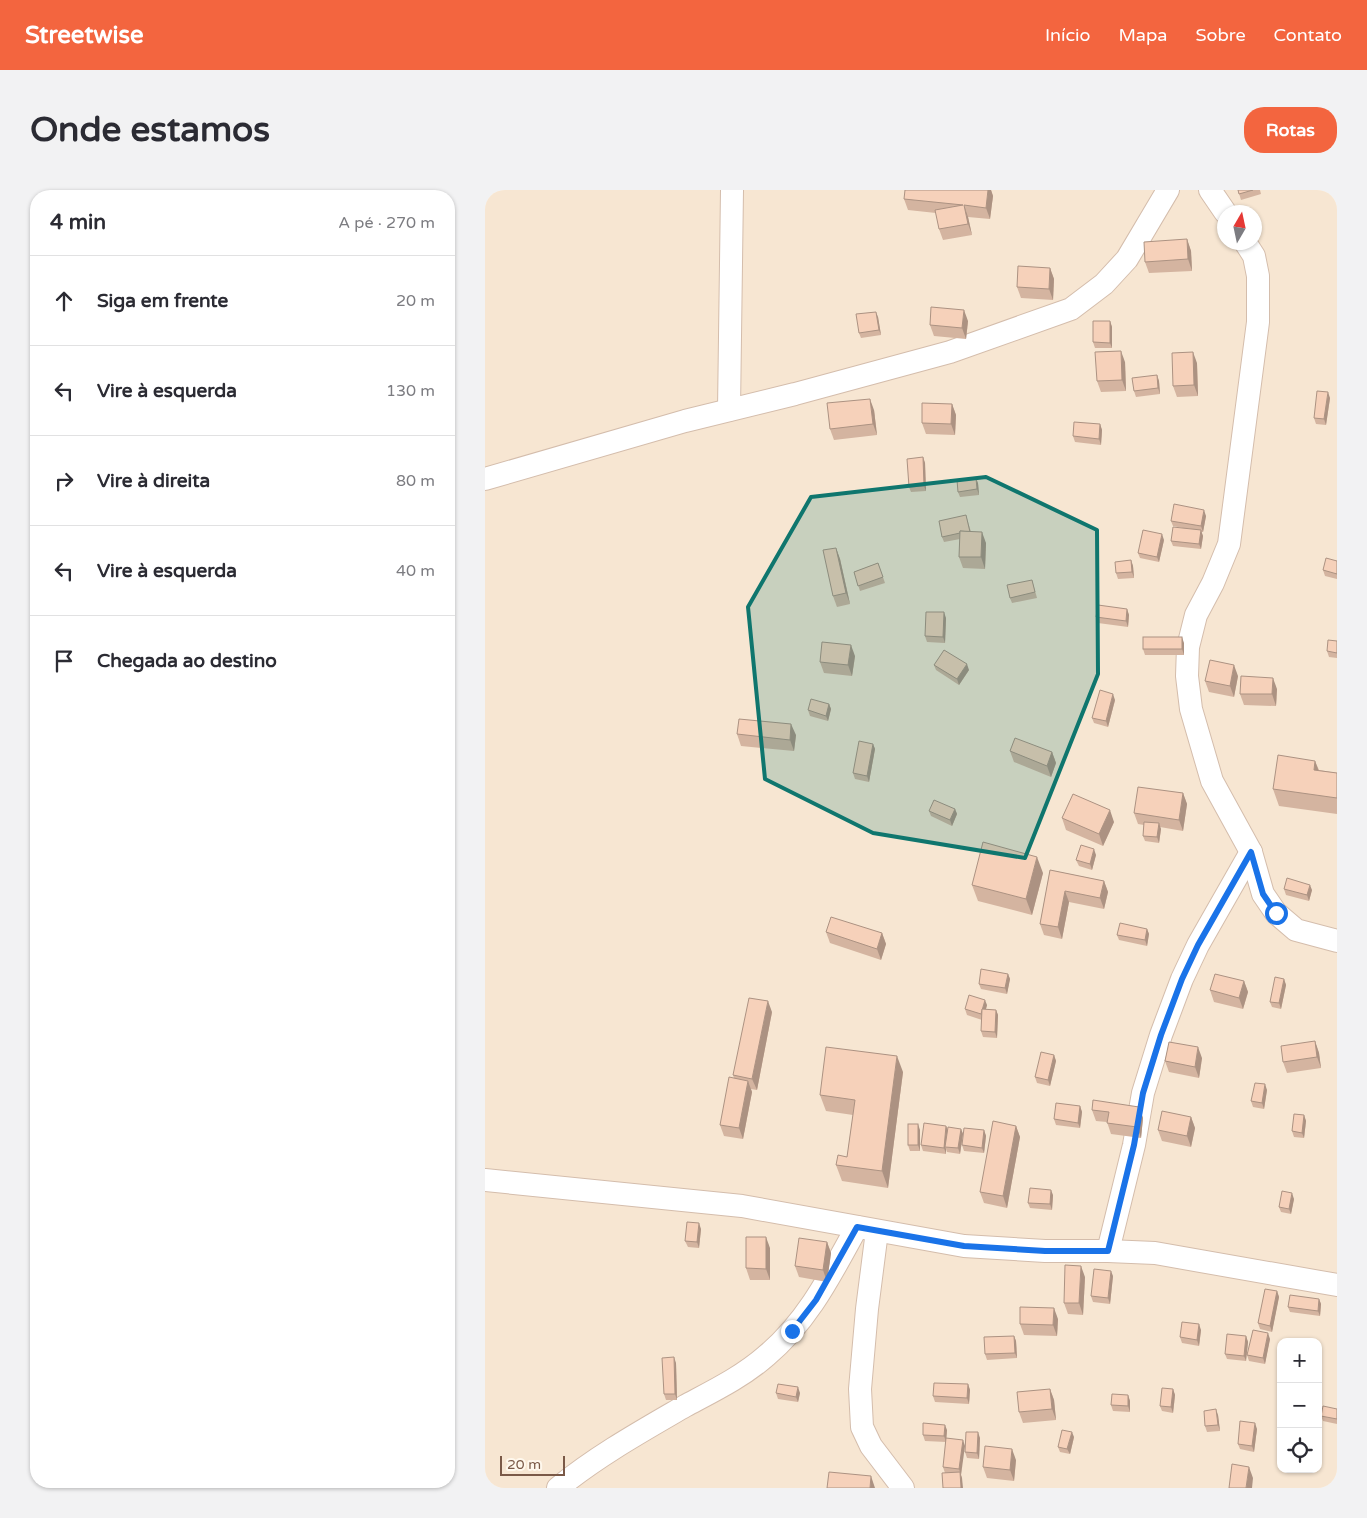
<!DOCTYPE html>
<html lang="pt">
<meta charset="utf-8">
<style>
:root{--surface:#fff;--page:#f2f2f3;--text:#2b2b33;--muted:#7c7c81;--line:#e1e1e2;--accent:#f3653f}
body{margin:0;font-family:"Varela Round",sans-serif;background:var(--page);color:var(--text)}
.controls{position:absolute;right:15px;bottom:15px;display:grid;overflow:hidden;border-radius:10px;box-shadow:0 1px 4px #0004}
.controls button{width:45px;height:45px;display:grid;place-items:center;padding:0;border:0;border-bottom:1px solid var(--line);background:var(--surface);color:var(--text);font:25px sans-serif}
.compass{position:absolute;left:732px;top:15px;width:45px;height:45px;border-radius:50%;background:var(--surface);box-shadow:0 1px 4px #0004;rotate:9deg}
.scale{position:absolute;left:15px;bottom:12px;width:65px;box-sizing:border-box;padding-left:5px;border:2px solid #7a5947;border-top:0;font-size:14px;line-height:18px;white-space:nowrap;color:#7a5947;-webkit-text-stroke:4px #fff8ed;paint-order:stroke}
.stop{position:absolute;width:15px;height:15px;margin:-11px;border:4px solid #1a73e8;border-radius:50%;background:#fff}
.stop.end{background:#1a73e8;border-color:#fff;box-shadow:0 1px 5px #0008}
.list{margin:0;padding:0;list-style:none}
h2{display:flex;justify-content:space-between;align-items:center;height:65px;margin:0;padding:0 20px;font-size:21px}
h2 small{font-size:16px;font-weight:400;color:var(--muted)}
.list li{display:grid;grid-template-columns:32px 1fr auto;gap:15px;align-items:center;box-sizing:border-box;height:90px;padding:0 20px;border-top:1px solid var(--line)}
.list b{display:block;font-size:19px;white-space:nowrap}
.list em{font-size:16px;font-style:normal;color:var(--muted)}
.icon{flex:none;width:28px;height:28px;fill:none;stroke:currentColor;stroke-width:2;stroke-linecap:round;stroke-linejoin:round}
.map{position:relative;flex:none;width:852px;height:1298px;overflow:hidden;border-radius:20px}
header{display:flex;align-items:center;gap:30px;box-sizing:border-box;height:70px;padding:0 25px;background:var(--accent);color:#fff}
header strong{font-size:24px}
nav{display:flex;gap:28px;margin-inline-start:auto;font-size:18px}
.intro{display:flex;align-items:center;justify-content:space-between;box-sizing:border-box;height:120px;padding:0 30px}
h1{margin:0;font-size:35px}
.button{padding:12px 22px;border-radius:20px;background:var(--accent);color:#fff;font-size:18px;font-weight:700}
main{display:flex;gap:30px;padding:0 30px}
aside{flex:1;background:var(--surface);border-radius:20px;box-shadow:0 1px 4px #0004}
.map>svg:first-child{display:block}
.residential{fill:#f7e6d2;fill-rule:evenodd}
.lines{fill:none;stroke-linecap:round;stroke-linejoin:round}
.minor-casing{stroke:#d4bdac;stroke-width:24}
.minor{stroke:#fff;stroke-width:22}
.wall{fill:#d4b4a0}
.shaded-wall{fill:#ac9282}
.building{fill:#f6d1ba;stroke:#ac9282}
.route{stroke:#1a73e8;stroke-width:6}
.marked{fill:#0f766e;fill-opacity:0.2;stroke:#0f766e;stroke-width:4;stroke-linejoin:round}
</style>
<header>
<strong>Streetwise</strong>
<nav><a>Início</a><a>Mapa</a><a>Sobre</a><a>Contato</a></nav>
</header>
<div class="intro"><h1>Onde estamos</h1><a class="button">Rotas</a></div>
<main>
<aside>
<h2>4 min<small>A pé · 270 m</small></h2>
<ul class="list">
<li><svg class="icon" aria-label="ahead" viewBox="0 0 24 24"><path d="M12 20V5M6 11l6-6 6 6"/></svg><div><b>Siga em frente</b></div><em>20 m</em></li>
<li><svg class="icon" aria-label="left" viewBox="0 0 24 24"><path d="M17 20v-9H6M10 6l-5 5 5 5"/></svg><div><b>Vire à esquerda</b></div><em>130 m</em></li>
<li><svg class="icon" aria-label="right" viewBox="0 0 24 24"><path d="M7 20v-9h11M14 6l5 5-5 5"/></svg><div><b>Vire à direita</b></div><em>80 m</em></li>
<li><svg class="icon" aria-label="left" viewBox="0 0 24 24"><path d="M17 20v-9H6M10 6l-5 5 5 5"/></svg><div><b>Vire à esquerda</b></div><em>40 m</em></li>
<li><svg class="icon" aria-label="arrive" viewBox="0 0 24 24"><path d="M6 21V4h12l-3 4 3 4H6"/></svg><div><b>Chegada ao destino</b></div></li>
</ul>
</aside>
<div class="map">
<svg width="852" height="1298" viewBox="0 0 852 1298">
<rect width="100%" height="100%" fill="#fef4e5"/>
<path class="residential" d="M0,0H852V1298H0ZM739,22H769V52H739ZM796,1152H833V1279H796Z"/>
<g class="lines">
<defs>
<g id="minor">
<polyline points="725,0 740,22"/>
<polyline points="760,52 769,66 773,86 773,132 744,354 728,393 711,425 703,457 702,486 706,519 727,591 766,662 778,704 791,723 811,740 852,751"/>
<polyline points="244,220 247,0"/>
<polyline points="0,289 200,231 310,204 465,162 586,119 619,94 642,69 683,0"/>
<polyline points="0,990 257,1016 479,1056 560,1061 623,1061 670,1063 852,1095"/>
<polyline points="392,1041 382,1119 375,1199 377,1237 386,1256 418,1298"/>
<polyline points="623,1061 649,955 658,903 676,845 697,789 713,755 766,662"/>
<path d="M73,1298C112,1266 157,1241 200,1216C228,1201 257,1187 281,1166C323,1131 346,1084 372,1037"/>
</g>
</defs>
<use href="#minor" class="minor-casing"/>
<use href="#minor" class="minor"/>
</g>
<g class="wall">
<polygon points="506,0 508,6 505,29 483,27 487,45 458,50 454,39 451,23 423,20 419,9"/>
<polygon points="753,0 775,0 776,4 756,10"/>
<polygon points="702,49 706,61 707,81 664,83 660,72"/>
<polygon points="565,78 569,89 568,110 536,108 532,97"/>
<polygon points="393,127 396,145 376,148 374,143"/>
<polygon points="483,131 481,149 449,146 445,135"/>
<polygon points="625,131 627,137 627,158 610,158 608,152"/>
<polygon points="640,172 641,201 616,202 612,191"/>
<polygon points="712,173 713,206 692,207 688,196"/>
<polygon points="672,185 674,191 675,204 651,207 649,201"/>
<polygon points="845,208 841,235 831,234 829,228"/>
<polygon points="467,214 471,225 470,245 441,244 437,233"/>
<polygon points="389,220 392,245 349,250 345,239"/>
<polygon points="615,234 617,240 616,255 590,252 588,246"/>
<polygon points="438,267 440,273 441,301 426,302 424,297"/>
<polygon points="493,293 494,305 475,307 473,302"/>
<polygon points="481,325 486,342 501,353 500,379 478,378 474,367 475,349 459,352 457,347"/>
<polygon points="721,326 718,342 716,342 718,346 716,359 688,356 686,351 698,338 688,336 686,331"/>
<polygon points="679,350 674,372 655,368 653,363"/>
<polygon points="351,358 355,369 365,414 352,417 348,406"/>
<polygon points="646,370 648,376 649,388 633,389 631,383"/>
<polygon points="852,371 852,389 840,386 838,380"/>
<polygon points="393,373 400,393 375,401 369,382"/>
<polygon points="547,390 552,408 527,413 525,408"/>
<polygon points="642,419 644,425 643,437 613,433 611,427"/>
<polygon points="461,428 460,453 442,452 440,446"/>
<polygon points="852,451 852,468 844,467 842,461"/>
<polygon points="699,453 699,465 660,465 658,459"/>
<polygon points="370,466 367,486 339,483 335,472"/>
<polygon points="449,475 484,480 474,495 451,480"/>
<polygon points="753,486 749,507 724,502 720,491"/>
<polygon points="792,499 791,516 759,515 755,504"/>
<polygon points="630,510 623,537 609,533 607,528"/>
<polygon points="344,514 346,519 343,531 325,526 323,520"/>
<polygon points="252,544 311,545 309,561 256,556"/>
<polygon points="388,554 390,559 384,592 370,589 368,583"/>
<polygon points="525,561 567,562 571,573 566,587 529,572"/>
<polygon points="830,571 834,580 852,583 852,624 794,616 788,599"/>
<polygon points="698,603 702,614 698,641 675,637 676,639 674,653 660,651 658,646 659,635 653,634 649,623"/>
<polygon points="470,619 472,624 467,636 446,626 444,621"/>
<polygon points="577,628 629,632 618,656 581,640"/>
<polygon points="611,665 607,680 594,676 591,670"/>
<polygon points="565,680 619,691 623,702 619,719 584,712 577,749 559,745 555,734"/>
<polygon points="558,683 547,725 493,711 487,695"/>
<polygon points="799,699 827,700 824,711 801,705"/>
<polygon points="662,739 664,744 662,756 634,750 632,745"/>
<polygon points="341,742 397,743 401,754 396,770 345,753"/>
<polygon points="523,784 525,789 522,804 496,799 494,794"/>
<polygon points="799,789 801,795 796,819 787,817 785,812"/>
<polygon points="759,791 763,802 758,819 729,812 725,800"/>
<polygon points="502,815 501,819 511,820 513,825 512,848 498,847 496,841 497,830 482,825 480,819"/>
<polygon points="287,822 272,900 266,899 267,902 258,949 239,946 235,935 249,888 248,885"/>
<polygon points="830,851 834,863 836,878 802,883 798,872"/>
<polygon points="569,865 571,871 565,896 552,893 550,887"/>
<polygon points="717,868 714,888 684,882 680,871"/>
<polygon points="418,882 403,998 357,991 351,975 362,967 368,925 341,921 335,905"/>
<polygon points="782,900 779,919 768,917 766,911"/>
<polygon points="595,916 597,922 595,938 571,935 569,929"/>
<polygon points="654,917 658,928 656,948 626,944 622,932 611,931 607,920"/>
<polygon points="819,925 821,931 819,948 809,947 807,941"/>
<polygon points="706,927 710,938 706,957 677,951 673,940"/>
<polygon points="461,936 463,940 476,939 478,944 475,964 462,962 461,959 461,964 438,961 436,955"/>
<polygon points="531,936 535,947 522,1018 499,1013 495,1002"/>
<polygon points="435,940 435,961 425,961 423,955"/>
<polygon points="499,940 501,946 499,963 479,961 477,955"/>
<polygon points="568,1005 567,1020 545,1018 543,1013"/>
<polygon points="809,1009 806,1024 796,1022 794,1017"/>
<polygon points="216,1039 214,1058 203,1057 200,1051"/>
<polygon points="342,1052 346,1063 342,1092 314,1087 310,1076"/>
<polygon points="285,1058 285,1090 265,1090 261,1078"/>
<polygon points="628,1086 625,1114 608,1112 606,1106"/>
<polygon points="600,1087 598,1125 583,1124 579,1113"/>
<polygon points="792,1101 794,1107 787,1142 775,1139 773,1133"/>
<polygon points="834,1109 836,1114 835,1126 805,1122 803,1117"/>
<polygon points="573,1129 572,1146 539,1145 535,1134"/>
<polygon points="716,1140 714,1156 697,1153 695,1147"/>
<polygon points="529,1146 531,1151 532,1168 502,1170 500,1164"/>
<polygon points="761,1146 763,1152 761,1171 742,1169 740,1164"/>
<polygon points="785,1149 780,1174 764,1171 762,1165"/>
<polygon points="191,1173 192,1210 181,1210 179,1204"/>
<polygon points="483,1194 485,1200 484,1214 450,1212 448,1206"/>
<polygon points="565,1199 569,1210 571,1230 538,1233 534,1222"/>
<polygon points="688,1199 690,1205 688,1223 677,1221 675,1216"/>
<polygon points="291,1203 315,1203 313,1212 293,1209"/>
<polygon points="643,1205 645,1211 645,1222 628,1221 626,1215"/>
<polygon points="852,1219 852,1234 838,1231 836,1226"/>
<polygon points="733,1225 735,1241 722,1242 720,1236"/>
<polygon points="772,1239 769,1262 755,1259 753,1254"/>
<polygon points="462,1240 461,1252 440,1251 438,1245"/>
<polygon points="589,1247 585,1264 575,1262 573,1257"/>
<polygon points="495,1248 494,1269 482,1268 480,1262"/>
<polygon points="478,1250 476,1285 477,1288 460,1283 458,1277"/>
<polygon points="531,1270 529,1291 502,1288 498,1277"/>
</g>
<g class="shaded-wall">
<polygon points="503,0 506,0 508,6 505,29 501,18"/>
<polygon points="479,15 483,27 487,45 483,34"/>
<polygon points="702,49 706,61 707,81 703,69"/>
<polygon points="565,78 569,89 568,110 564,99"/>
<polygon points="479,120 483,131 481,149 477,138"/>
<polygon points="391,122 393,127 396,145 394,140"/>
<polygon points="625,131 627,137 627,158 625,153"/>
<polygon points="636,161 640,172 641,201 637,190"/>
<polygon points="708,162 712,173 713,206 709,195"/>
<polygon points="672,185 674,191 675,204 673,198"/>
<polygon points="843,202 845,208 841,235 839,229"/>
<polygon points="385,209 389,220 392,245 388,234"/>
<polygon points="467,214 471,225 470,245 466,234"/>
<polygon points="615,234 617,240 616,255 614,249"/>
<polygon points="438,267 440,273 441,301 439,296"/>
<polygon points="491,288 493,293 494,305 492,299"/>
<polygon points="719,320 721,326 718,342 716,336"/>
<polygon points="716,340 718,346 716,359 714,354"/>
<polygon points="497,342 501,353 500,379 496,367"/>
<polygon points="677,344 679,350 674,372 672,367"/>
<polygon points="351,358 355,369 365,414 361,403"/>
<polygon points="646,370 648,376 649,388 647,382"/>
<polygon points="642,419 644,425 643,437 641,431"/>
<polygon points="459,422 461,428 460,453 458,447"/>
<polygon points="697,447 699,453 699,465 697,459"/>
<polygon points="366,455 370,466 367,486 363,475"/>
<polygon points="482,474 484,480 474,495 472,489"/>
<polygon points="749,475 753,486 749,507 745,496"/>
<polygon points="788,488 792,499 791,516 787,504"/>
<polygon points="628,504 630,510 623,537 621,531"/>
<polygon points="344,514 346,519 343,531 341,526"/>
<polygon points="306,534 311,545 309,561 305,550"/>
<polygon points="388,554 390,559 384,592 382,586"/>
<polygon points="567,562 571,573 566,587 562,576"/>
<polygon points="830,571 836,587 829,580"/>
<polygon points="698,603 702,614 698,641 694,630"/>
<polygon points="470,619 472,624 467,636 465,630"/>
<polygon points="625,620 629,632 618,656 614,644"/>
<polygon points="674,633 676,639 674,653 672,647"/>
<polygon points="609,659 611,665 607,680 605,674"/>
<polygon points="552,667 558,683 547,725 541,709"/>
<polygon points="619,691 623,702 619,719 615,708"/>
<polygon points="825,695 827,700 824,711 822,705"/>
<polygon points="580,701 584,712 577,749 573,737"/>
<polygon points="662,739 664,744 662,756 660,750"/>
<polygon points="397,743 401,754 396,770 392,759"/>
<polygon points="523,784 525,789 522,804 520,798"/>
<polygon points="799,789 801,795 796,819 794,813"/>
<polygon points="759,791 763,802 758,819 754,808"/>
<polygon points="500,810 502,815 498,830 496,824"/>
<polygon points="283,811 287,822 272,900 267,889"/>
<polygon points="511,820 513,825 512,848 510,842"/>
<polygon points="830,851 834,863 836,878 832,867"/>
<polygon points="713,857 717,868 714,888 710,877"/>
<polygon points="569,865 571,871 565,896 563,890"/>
<polygon points="412,866 418,882 403,998 397,981"/>
<polygon points="263,891 267,902 258,949 254,938"/>
<polygon points="780,894 782,900 779,919 777,913"/>
<polygon points="595,916 597,922 595,938 593,933"/>
<polygon points="654,917 658,928 656,948 652,937"/>
<polygon points="819,925 821,931 819,948 817,943"/>
<polygon points="706,927 710,938 706,957 702,946"/>
<polygon points="433,934 435,940 435,961 433,955"/>
<polygon points="461,936 463,941 460,957 461,959 461,964 459,958"/>
<polygon points="531,936 535,947 522,1018 518,1006"/>
<polygon points="476,939 478,944 475,964 473,958"/>
<polygon points="499,940 501,946 499,963 497,958"/>
<polygon points="566,1000 568,1005 567,1020 565,1014"/>
<polygon points="807,1003 809,1009 806,1024 804,1019"/>
<polygon points="214,1033 216,1039 214,1058 212,1052"/>
<polygon points="281,1047 285,1058 285,1090 281,1079"/>
<polygon points="342,1052 346,1063 342,1092 338,1080"/>
<polygon points="596,1076 600,1087 598,1125 594,1113"/>
<polygon points="626,1081 628,1086 625,1114 623,1108"/>
<polygon points="792,1101 794,1107 787,1142 785,1136"/>
<polygon points="834,1109 836,1114 835,1126 833,1121"/>
<polygon points="569,1118 573,1129 572,1146 568,1135"/>
<polygon points="714,1134 716,1140 714,1156 712,1150"/>
<polygon points="783,1143 785,1149 780,1174 778,1168"/>
<polygon points="529,1146 531,1151 532,1168 530,1163"/>
<polygon points="761,1146 763,1152 761,1171 759,1166"/>
<polygon points="189,1167 191,1173 192,1210 190,1204"/>
<polygon points="483,1194 485,1200 484,1214 482,1208"/>
<polygon points="313,1197 315,1203 313,1212 311,1207"/>
<polygon points="565,1199 569,1210 571,1230 567,1219"/>
<polygon points="688,1199 690,1205 688,1223 686,1217"/>
<polygon points="643,1205 645,1211 645,1222 643,1216"/>
<polygon points="731,1219 733,1225 735,1241 733,1235"/>
<polygon points="770,1233 772,1239 769,1262 767,1256"/>
<polygon points="460,1235 462,1240 461,1252 459,1246"/>
<polygon points="493,1242 495,1248 494,1269 492,1263"/>
<polygon points="587,1242 589,1247 585,1264 582,1259"/>
<polygon points="478,1250 480,1256 476,1285 474,1279"/>
<polygon points="527,1259 531,1270 529,1291 525,1280"/>
<polygon points="764,1277 768,1288 767,1298 761,1298"/>
<polygon points="475,1282 477,1288 478,1298 476,1298"/>
<polygon points="386,1286 390,1298 385,1298"/>
</g>
<g class="building">
<polygon points="420,0 503,0 501,18 479,15 483,34 454,39 450,20 478,15 419,9"/>
<polygon points="753,0 768,0 754,4"/>
<polygon points="702,49 703,69 660,72 659,52"/>
<polygon points="533,76 565,78 564,99 532,97"/>
<polygon points="446,117 479,120 477,138 445,135"/>
<polygon points="391,122 394,140 374,143 371,124"/>
<polygon points="608,131 625,131 625,153 608,152"/>
<polygon points="636,161 637,190 612,191 610,162"/>
<polygon points="708,162 709,195 688,196 687,163"/>
<polygon points="672,185 673,198 649,201 647,188"/>
<polygon points="832,201 843,202 839,229 829,228"/>
<polygon points="385,209 388,234 345,239 342,213"/>
<polygon points="437,213 467,214 466,234 437,233"/>
<polygon points="589,232 615,234 614,249 588,246"/>
<polygon points="438,267 439,296 424,297 422,269"/>
<polygon points="491,288 492,299 473,302 472,290"/>
<polygon points="689,314 719,320 716,336 686,331"/>
<polygon points="481,325 485,342 475,341 475,343 457,347 454,331"/>
<polygon points="688,337 716,340 714,354 686,351"/>
<polygon points="658,340 677,344 672,367 653,363"/>
<polygon points="475,341 497,342 496,367 474,367"/>
<polygon points="351,358 361,403 348,406 338,360"/>
<polygon points="841,368 852,371 852,384 838,380"/>
<polygon points="646,370 647,382 631,383 630,372"/>
<polygon points="393,373 398,387 373,396 369,382"/>
<polygon points="547,390 550,402 525,408 522,395"/>
<polygon points="613,415 642,419 641,431 611,427"/>
<polygon points="441,422 459,422 458,447 440,446"/>
<rect x="658" y="447" width="39" height="12"/>
<polygon points="843,450 852,451 852,463 842,461"/>
<polygon points="337,452 366,455 363,475 335,472"/>
<polygon points="459,460 482,474 472,489 449,475"/>
<polygon points="725,470 749,475 745,496 720,491"/>
<polygon points="756,486 788,488 787,504 755,504"/>
<polygon points="615,500 628,504 621,531 607,528"/>
<polygon points="326,509 344,514 341,526 323,520"/>
<polygon points="254,529 306,534 305,550 252,544"/>
<polygon points="530,548 567,562 562,576 525,561"/>
<polygon points="374,551 388,554 382,586 368,583"/>
<polygon points="793,565 830,571 829,580 852,583 852,608 788,599"/>
<polygon points="653,597 698,603 694,630 649,623"/>
<polygon points="588,604 625,620 614,644 577,628"/>
<polygon points="449,610 470,619 465,630 444,621"/>
<polygon points="659,632 674,633 672,647 658,646"/>
<polygon points="498,652 552,667 541,709 487,695"/>
<polygon points="596,655 609,659 605,674 591,670"/>
<polygon points="565,680 619,691 615,708 580,701 573,737 555,734"/>
<polygon points="802,688 825,695 822,705 799,699"/>
<polygon points="346,727 397,743 392,759 341,742"/>
<polygon points="635,733 662,739 660,750 632,745"/>
<polygon points="496,779 523,784 520,798 494,794"/>
<polygon points="730,784 759,791 754,808 725,800"/>
<polygon points="790,787 799,789 794,813 785,812"/>
<polygon points="484,805 500,810 496,824 480,819"/>
<polygon points="264,808 283,811 267,889 248,885"/>
<polygon points="497,819 511,820 510,842 496,841"/>
<polygon points="830,851 832,867 798,872 796,856"/>
<polygon points="684,852 713,857 710,877 680,871"/>
<polygon points="341,857 412,866 397,981 351,975 353,965 362,967 370,910 335,905"/>
<polygon points="556,862 569,865 563,890 550,887"/>
<polygon points="244,887 263,891 254,938 235,935"/>
<polygon points="770,893 780,894 777,913 766,911"/>
<polygon points="608,910 654,917 652,937 622,933 624,922 607,920"/>
<polygon points="571,913 595,916 593,933 569,929"/>
<polygon points="677,921 706,927 702,946 673,940"/>
<polygon points="809,924 819,925 817,943 807,941"/>
<polygon points="508,931 531,936 518,1006 495,1002"/>
<polygon points="439,933 461,936 459,958 436,955"/>
<rect x="423" y="934" width="10" height="21"/>
<polygon points="463,937 476,939 473,958 460,957"/>
<polygon points="479,938 499,940 497,958 477,955"/>
<polygon points="545,998 566,1000 565,1014 543,1013"/>
<polygon points="797,1001 807,1003 804,1019 794,1017"/>
<polygon points="202,1032 214,1033 212,1052 200,1051"/>
<polygon points="261,1047 281,1047 281,1079 261,1078"/>
<polygon points="314,1048 342,1052 338,1080 310,1076"/>
<polygon points="580,1075 596,1076 594,1113 579,1113"/>
<polygon points="609,1079 626,1081 623,1108 606,1106"/>
<polygon points="780,1099 792,1101 785,1136 773,1133"/>
<polygon points="805,1105 834,1109 833,1121 803,1117"/>
<polygon points="535,1117 569,1118 568,1135 535,1134"/>
<polygon points="697,1132 714,1134 712,1150 695,1147"/>
<polygon points="768,1140 783,1143 778,1168 762,1165"/>
<polygon points="742,1144 761,1146 759,1166 740,1164"/>
<polygon points="529,1146 530,1163 500,1164 499,1147"/>
<polygon points="189,1167 190,1204 179,1204 177,1168"/>
<polygon points="449,1193 483,1194 482,1208 448,1206"/>
<polygon points="293,1194 313,1197 311,1207 291,1203"/>
<polygon points="677,1198 688,1199 686,1217 675,1216"/>
<polygon points="565,1199 567,1219 534,1222 532,1202"/>
<polygon points="627,1204 643,1205 643,1216 626,1215"/>
<polygon points="838,1216 852,1219 852,1229 836,1226"/>
<polygon points="731,1219 733,1235 720,1236 719,1221"/>
<polygon points="755,1231 770,1233 767,1256 753,1254"/>
<polygon points="438,1233 460,1235 459,1246 438,1245"/>
<polygon points="577,1240 587,1242 582,1259 573,1257"/>
<polygon points="481,1242 493,1242 492,1263 480,1262"/>
<polygon points="461,1248 478,1250 474,1279 458,1277"/>
<polygon points="500,1256 527,1259 525,1280 498,1277"/>
<polygon points="747,1274 764,1277 761,1298 744,1298"/>
<polygon points="344,1282 386,1286 385,1298 342,1298"/>
<polygon points="475,1282 476,1298 458,1298 457,1283"/>
</g>
<g class="lines">
<polyline class="route" points="307,1141 331,1110 372,1037 479,1056 560,1061 623,1061 649,955 658,903 676,845 697,789 713,755 766,662 778,704 791,723"/>
</g>
<path class="marked" d="M501,287L612,340L613,484L540,668L388,643L280,589L263,417L326,307Z"/>
</svg>
<div class="controls">
<button>+</button>
<button>−</button>
<button><svg class="icon" aria-label="locate" viewBox="0 0 24 24"><circle cx="12" cy="12" r="6"/><path d="M12 2v4M12 18v4M2 12h4M18 12h4"/></svg></button>
</div>
<svg class="compass" viewBox="-18 -18 36 36"><path d="M0-13l5 13h-10z" fill="#e53935"/><path d="M0 13l5-13h-10z" fill="#7c7c81"/></svg>
<div class="scale">20 m</div>
<div class="stop" style="left:791px;top:723px"></div>
<div class="stop end" style="left:307px;top:1141px"></div>
</div>
</main>
